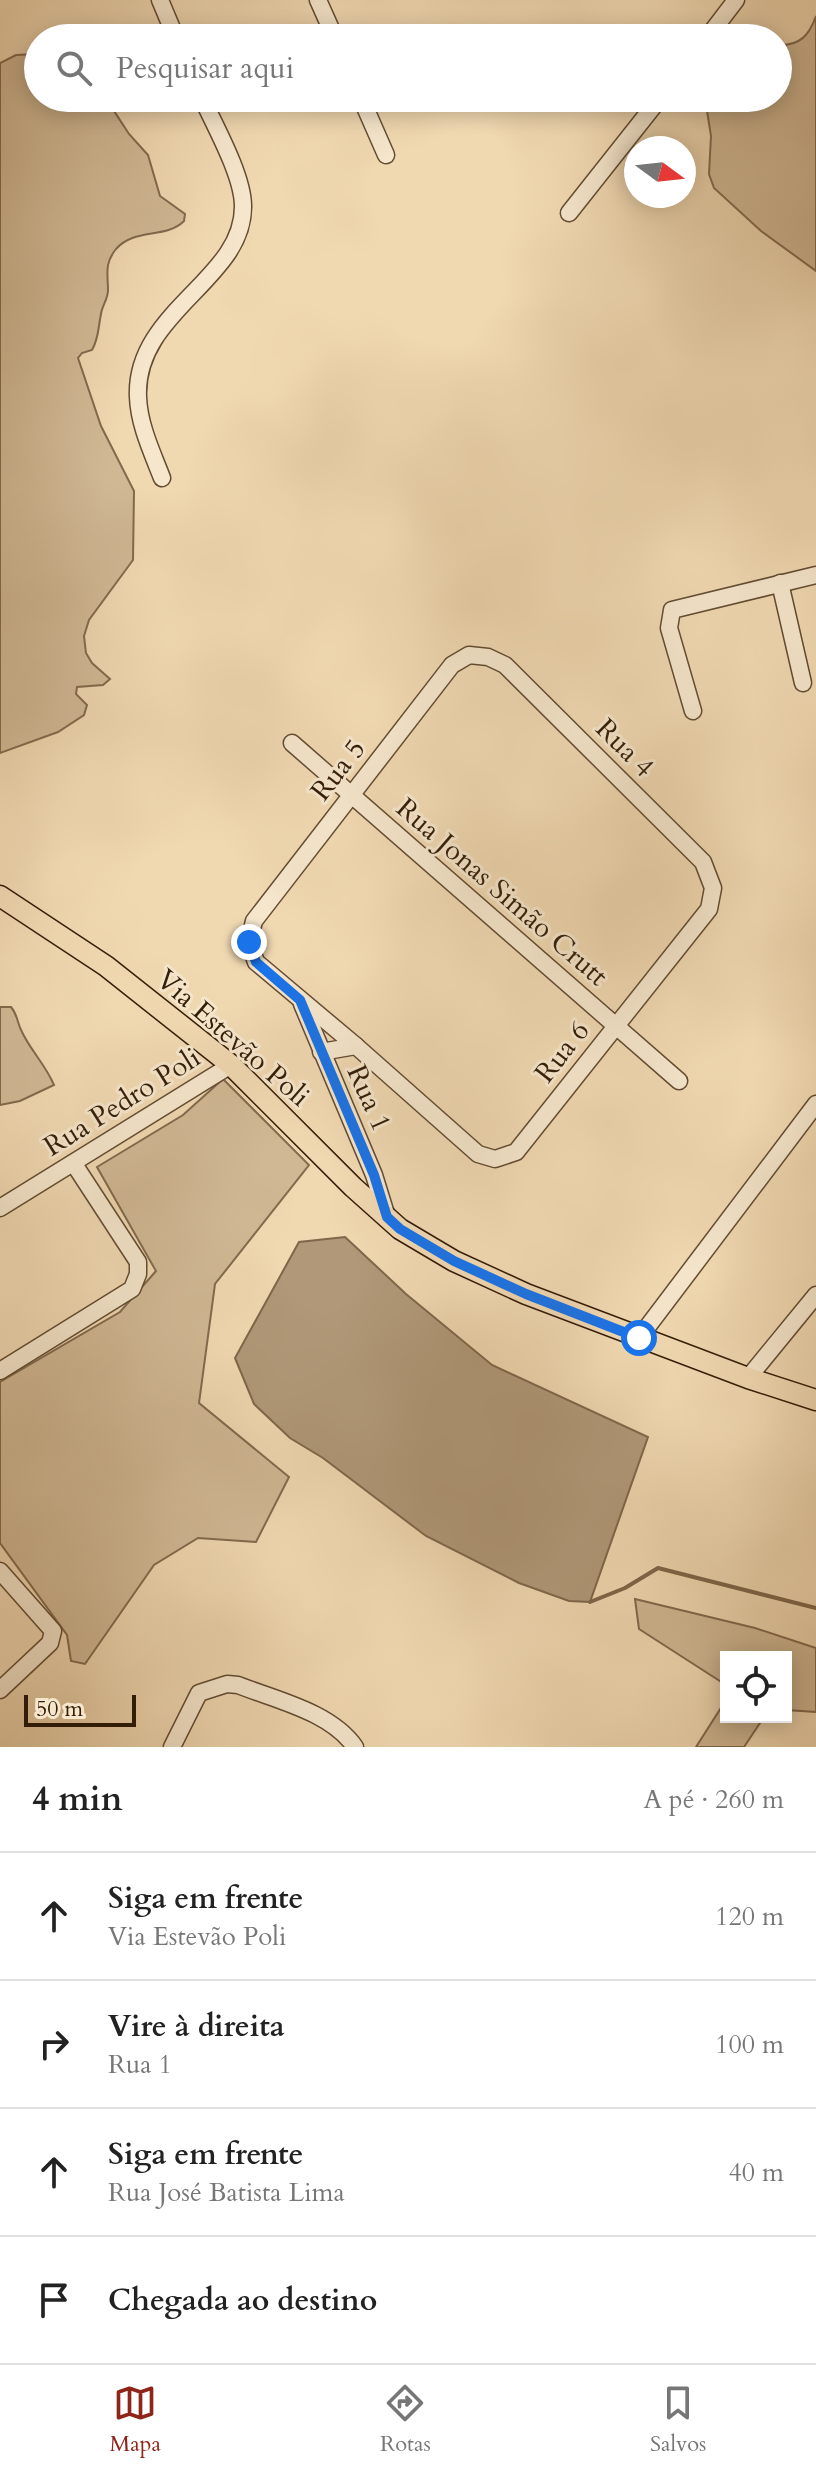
<!DOCTYPE html>
<html lang="pt">
<meta charset="utf-8">
<style>
:root{--surface:#fff;--page:#f6f6f6;--text:#222;--muted:#767676;--line:#e0e0e0;--accent:#8f2418}
body{margin:0;font-family:Cardo,serif;background:var(--page);color:var(--text)}
.controls{position:absolute;right:24px;bottom:24px;display:grid;overflow:hidden;border-radius:0px;box-shadow:0 4px 20px #0003}
.controls button{width:72px;height:72px;display:grid;place-items:center;padding:0;border:0;border-bottom:2px solid var(--line);background:var(--surface);color:var(--text);font:40px sans-serif}
.compass{position:absolute;left:624px;top:136px;width:72px;height:72px;border-radius:50%;background:var(--surface);box-shadow:0 4px 20px #0003;rotate:105deg}
.scale{position:absolute;left:24px;bottom:20px;width:112px;box-sizing:border-box;padding-left:8px;border:4px solid #341d08;border-top:0;font-size:22px;line-height:28px;white-space:nowrap;color:#341d08;-webkit-text-stroke:6px #f5e6cc;paint-order:stroke}
.stop{position:absolute;width:24px;height:24px;margin:-18px;border:6px solid #1a73e8;border-radius:50%;background:#fff}
.stop.end{background:#1a73e8;border-color:#fff;box-shadow:0 2px 8px #0008}
.list{margin:0;padding:0;list-style:none}
h2{display:flex;justify-content:space-between;align-items:center;height:104px;margin:0;padding:0 32px;font-size:34px}
h2 small{font-size:26px;font-weight:400;color:var(--muted)}
.list li{display:grid;grid-template-columns:52px 1fr auto;gap:24px;align-items:center;box-sizing:border-box;height:128px;padding:0 32px;border-top:2px solid var(--line)}
.list b{display:block;font-size:30px;white-space:nowrap}
.list p{margin:0;font-size:26px;white-space:nowrap;color:var(--muted)}
.list em{font-size:26px;font-style:normal;color:var(--muted)}
.icon{flex:none;width:44px;height:44px;fill:none;stroke:currentColor;stroke-width:2;stroke-linecap:round;stroke-linejoin:round}
.map{position:relative;flex:none;width:816px;height:1747px;overflow:hidden}
.search{position:absolute;background:var(--surface);box-shadow:0 4px 20px #0003;left:24px;right:24px;top:24px;height:88px;display:flex;align-items:center;gap:20px;box-sizing:border-box;padding:0 28px;border-radius:44px;color:var(--muted);font-size:30px}
.sheet{height:616px;background:var(--surface)}
nav{display:flex;justify-content:space-around;align-items:center;box-sizing:border-box;height:112px;border-top:2px solid var(--line);background:var(--surface);font-size:22px;color:var(--muted)}
nav a{display:grid;justify-items:center;gap:4px}
nav .on{color:var(--accent)}
.map>svg:first-child{display:block}
.green{fill:#d0b894;stroke:#826a4e;stroke-width:2}
.water{fill:#b09878;stroke:#7e674b;stroke-width:2}
.lines{fill:none;stroke-linecap:round;stroke-linejoin:round}
.stream{stroke:#7e674b;stroke-width:4}
.minor-casing{stroke:#634c32;stroke-width:19}
.major-casing{stroke:#341d08;stroke-width:23}
.minor{stroke:#f5e6cc;stroke-width:16}
.major{stroke:#f0d8b1;stroke-width:20}
.route{stroke:#1a73e8;stroke-width:10}
.labels{text-anchor:middle;dominant-baseline:central;stroke-width:6;stroke-linejoin:round;paint-order:stroke}
.street-label{font-size:28px;fill:#341d08;stroke:#f5e6cc}
</style>
<div class="map">
<svg width="816" height="1747" viewBox="0 0 816 1747">
<rect width="100%" height="100%" fill="#f0d8b1"/>
<filter id="stains"><feTurbulence type="fractalNoise" baseFrequency=".0025" numOctaves="4"/><feColorMatrix values="0 0 0 0 .2 0 0 0 0 .09 0 0 0 0 .02 0 0 0 .5 -.17"/></filter>
<radialGradient id="worn" r=".72"><stop offset=".6" stop-color="#630" stop-opacity="0"/><stop offset="1" stop-color="#630" stop-opacity=".3"/></radialGradient>
<g class="green">
<path d="M816,16V271L761,231L714,188L709,174L711,136L705,98H778V45C799,46 809,36 816,16Z"/>
<path d="M38,54V98H100L114,111L129,134L148,155L160,196L185,214L184,221C166,239 134,228 116,249C104,264 108,274 108,290C108,299 102,306 101,314C98,328 99,338 92,350L82,353L78,358L101,426L134,491L133,560L89,620L84,636L86,653L92,663L110,679L103,685L77,687L76,694L87,705L84,715L58,732L0,753V63L16,55Z"/>
<path d="M0,1007H11C18,1015 17,1023 22,1032C31,1051 45,1064 54,1085L20,1101L0,1105Z"/>
<polygon points="223,1079 309,1165 215,1284 199,1403 289,1477 256,1542 198,1538 154,1565 85,1664 71,1661 67,1635 0,1543 0,1382 120,1312 156,1271 97,1167 183,1115"/>
<polygon points="635,1599 755,1628 816,1648 816,1712 786,1710 786,1657 726,1657 726,1685 639,1629"/>
<polygon points="726,1700 726,1717 764,1717 744,1747 696,1747"/>
</g>
<polygon class="water" points="345,1237 406,1294 492,1365 648,1437 590,1602 569,1601 519,1583 426,1536 323,1458 290,1438 254,1404 235,1358 299,1242"/>
<g class="lines">
<polyline class="stream" points="590,1602 625,1588 658,1568 816,1608"/>
<defs>
<g id="minor">
<polyline points="160,0 176,38"/>
<polyline points="318,0 335,38"/>
<polyline points="707,38 736,0"/>
<polyline points="361,98 386,155"/>
<polyline points="569,213 660,98"/>
<path d="M162,478C152,452 139,425 138,397C134,311 244,280 243,206C243,176 215,126 202,98"/>
<polyline points="780,583 803,683"/>
<polygon points="469,655 488,657 505,665 703,862 713,888 709,909 516,1152 495,1159 478,1154 356,1046 256,962 249,942 254,921 452,665"/>
<polyline points="693,711 669,628 672,610 816,575"/>
<polyline points="292,743 679,1081"/>
<polyline points="302,1004 374,1175 387,1217"/>
<polyline points="321,1052 356,1046"/>
<polyline points="0,1208 231,1065"/>
<polyline points="639,1338 816,1104"/>
<polyline points="0,1371 132,1289 138,1274 138,1262 74,1164"/>
<polyline points="748,1378 816,1295"/>
<polyline points="0,1571 53,1631 50,1643 0,1690"/>
<path d="M172,1747L199,1693L227,1684L238,1685C276,1700 331,1712 355,1747"/>
</g>
<polyline id="major" points="0,896 106,966 231,1065 353,1187 400,1229 454,1261 526,1294 748,1378 816,1400"/>
</defs>
<use href="#minor" class="minor-casing"/>
<use href="#major" class="major-casing"/>
<use href="#minor" class="minor"/>
<use href="#major" class="major"/>
</g>
<g class="lines">
<polyline class="route" points="249,942 256,962 300,1000 374,1175 387,1217 400,1229 454,1261 526,1294 639,1338"/>
</g>
<g class="labels">
<g class="street-label">
<text transform="translate(625 748) rotate(45)">Rua 4</text>
<text transform="translate(338 770) rotate(-52)">Rua 5</text>
<text transform="translate(502 892) rotate(41)">Rua Jonas Simão Crutt</text>
<text transform="translate(233 1038) rotate(41)">Via Estevão Poli</text>
<text transform="translate(562 1052) rotate(-52)">Rua 6</text>
<text transform="translate(369 1098) rotate(66)">Rua 1</text>
<text transform="translate(122 1102) rotate(-32)">Rua Pedro Poli</text>
</g>
</g>
<rect width="100%" height="100%" filter="url(#stains)"/>
<rect width="100%" height="100%" fill="url(#worn)"/>
</svg>
<div class="controls">
<button><svg class="icon" aria-label="locate" viewBox="0 0 24 24"><circle cx="12" cy="12" r="6"/><path d="M12 2v4M12 18v4M2 12h4M18 12h4"/></svg></button>
</div>
<svg class="compass" viewBox="-18 -18 36 36"><path d="M0-13l5 13h-10z" fill="#e53935"/><path d="M0 13l5-13h-10z" fill="#767676"/></svg>
<div class="scale">50 m</div>
<div class="stop" style="left:639px;top:1338px"></div>
<div class="stop end" style="left:249px;top:942px"></div>
<div class="search"><svg class="icon" aria-label="search" viewBox="0 0 24 24"><circle cx="10" cy="10" r="6"/><path d="M15 15l6 6"/></svg>Pesquisar aqui</div>
</div>
<section class="sheet">
<h2>4 min<small>A pé · 260 m</small></h2>
<ul class="list">
<li><svg class="icon" aria-label="ahead" viewBox="0 0 24 24"><path d="M12 20V5M6 11l6-6 6 6"/></svg><div><b>Siga em frente</b><p>Via Estevão Poli</p></div><em>120 m</em></li>
<li><svg class="icon" aria-label="right" viewBox="0 0 24 24"><path d="M7 20v-9h11M14 6l5 5-5 5"/></svg><div><b>Vire à direita</b><p>Rua 1</p></div><em>100 m</em></li>
<li><svg class="icon" aria-label="ahead" viewBox="0 0 24 24"><path d="M12 20V5M6 11l6-6 6 6"/></svg><div><b>Siga em frente</b><p>Rua José Batista Lima</p></div><em>40 m</em></li>
<li><svg class="icon" aria-label="arrive" viewBox="0 0 24 24"><path d="M6 21V4h12l-3 4 3 4H6"/></svg><div><b>Chegada ao destino</b></div></li>
</ul>
</section>
<nav>
<a class="on"><svg class="icon" aria-label="map" viewBox="0 0 24 24"><path d="M3 6l6-2 6 2 6-2v14l-6 2-6-2-6 2zM9 4v14M15 6v14"/></svg>Mapa</a>
<a><svg class="icon" aria-label="directions" viewBox="0 0 24 24"><path d="M12 3l9 9-9 9-9-9zM9 14v-3h6M13 9l2 2-2 2"/></svg>Rotas</a>
<a><svg class="icon" aria-label="saved" viewBox="0 0 24 24"><path d="M7 4h10v16l-5-4-5 4z"/></svg>Salvos</a>
</nav>
